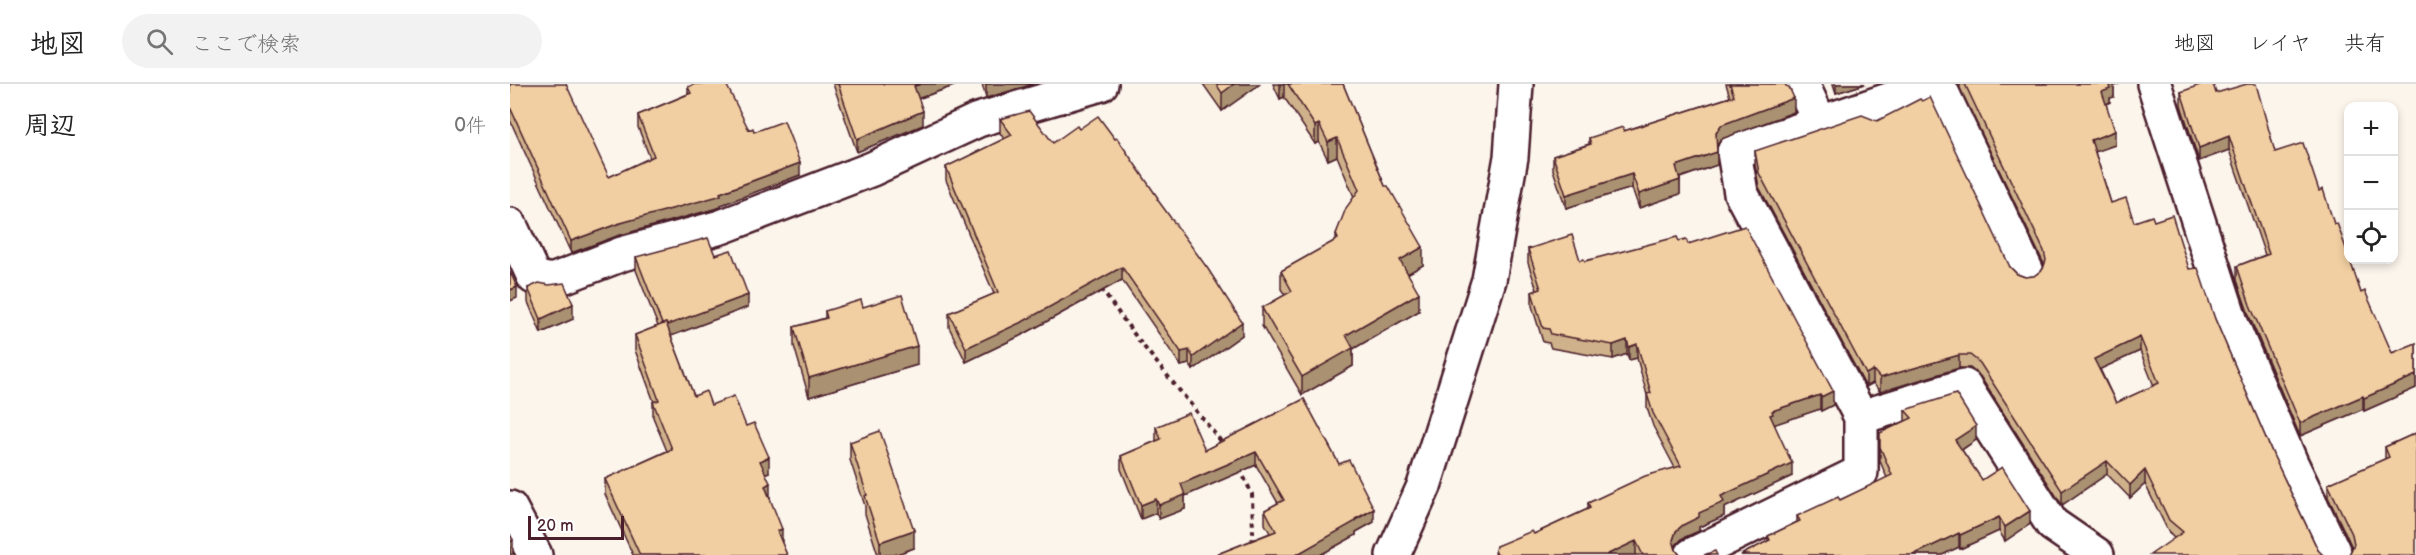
<!DOCTYPE html>
<html lang="ja">
<meta charset="utf-8">
<style>
:root{--surface:#fff;--page:#f2f2f2;--text:#222;--muted:#767676;--line:#e0e0e0}
body{margin:0;font-family:"Balsamiq Sans","Klee One",sans-serif;background:var(--page);color:var(--text)}
.controls{position:absolute;right:18px;top:18px;display:grid;overflow:hidden;border-radius:12px;box-shadow:0 3px 9px #0003}
.controls button{width:54px;height:54px;display:grid;place-items:center;padding:0;border:0;border-bottom:2px solid var(--line);background:var(--surface);color:var(--text);font:30px sans-serif}
.scale{position:absolute;left:18px;bottom:15px;width:96px;box-sizing:border-box;padding-left:6px;border:3px solid #4a1f2b;border-top:0;font-size:16px;line-height:21px;white-space:nowrap;color:#4a1f2b;-webkit-text-stroke:4px #fff;paint-order:stroke}
.list{margin:0;padding:0;list-style:none}
h2{display:flex;justify-content:space-between;align-items:center;height:78px;margin:0;padding:0 24px;font-size:26px}
h2 small{font-size:20px;font-weight:400;color:var(--muted)}
.icon{flex:none;width:33px;height:33px;fill:none;stroke:currentColor;stroke-width:2;stroke-linecap:round;stroke-linejoin:round}
.map{position:relative;flex:none;width:1906px;height:471px;overflow:hidden}
header{display:flex;align-items:center;gap:36px;box-sizing:border-box;height:84px;padding:0 30px;background:var(--surface);border-bottom:2px solid var(--line)}
header strong{font-size:28px}
nav{display:flex;gap:33px;margin-inline-start:auto;font-size:21px}
.search{width:420px;height:54px;background:var(--page);display:flex;align-items:center;gap:15px;box-sizing:border-box;padding:0 21px;border-radius:33px;color:var(--muted);font-size:22px}
main{display:flex}
aside{flex:1;background:var(--surface)}
.map>svg:first-child{display:block}
.lines{fill:none;stroke-linecap:round;stroke-linejoin:round}
.street-casing{stroke:#4a1f2b;stroke-width:38}
.secondary-casing{stroke:#4a1f2b;stroke-width:38}
.path{stroke:#4a1f2b;stroke-width:4;stroke-dasharray:4.5 4.5;stroke-linecap:butt}
.street{stroke:#fff;stroke-width:33}
.secondary{stroke:#fff;stroke-width:33}
.wall{fill:#cfb28b;stroke:#4a1f2b;stroke-width:1.5;fill-rule:evenodd}
.shaded-wall{fill:#a99171;stroke:#4a1f2b;stroke-width:1.5}
.building{fill:#f1cfa2;stroke:#4a1f2b;stroke-width:1.5;fill-rule:evenodd}
</style>
<header>
<strong>地図</strong>
<div class="search"><svg class="icon" aria-label="search" viewBox="0 0 24 24"><circle cx="10" cy="10" r="6"/><path d="M15 15l6 6"/></svg>ここで検索</div>
<nav><a>地図</a><a>レイヤ</a><a>共有</a></nav>
</header>
<main>
<aside>
<h2>周辺<small>0件</small></h2>
<ul class="list">
</ul>
</aside>
<div class="map">
<svg width="1906" height="471" viewBox="0 0 1906 471">
<rect width="100%" height="100%" fill="#fcf5ec"/>
<filter id="ink" filterUnits="userSpaceOnUse"><feTurbulence type="fractalNoise" baseFrequency=".0167" numOctaves="2"/><feDisplacementMap in="SourceGraphic" scale="12" xChannelSelector="R" yChannelSelector="G"/><feConvolveMatrix kernelMatrix="1 2 1 2 8 2 1 2 1" color-interpolation-filters="sRGB"/></filter>
<g filter="url(#ink)">
<g class="lines">
<defs>
<g id="street">
<polyline points="1292,0 1310,39"/>
<polyline points="1428,0 1517,188"/>
<polyline points="1644,0 1722,241 1781,379 1825,471"/>
<polyline points="0,141 24,193 42,197 112,170 211,143 362,85 468,36 591,0"/>
<polyline points="1351,333 1454,302 1542,440 1587,471"/>
<polyline points="0,424 25,471"/>
<polyline points="1182,471 1351,388 1351,333 1231,109 1224,68 1426,0"/>
</g>
<polyline id="secondary" points="883,471 914,402 979,196 1001,73 1006,0"/>
</defs>
<use href="#street" class="street-casing"/>
<use href="#secondary" class="secondary-casing"/>
<g class="path">
<polyline points="591,205 630,258 714,361"/>
<polyline points="730,385 742,410 743,449 741,471"/>
</g>
<use href="#street" class="street"/>
<use href="#secondary" class="secondary"/>
</g>
<g class="wall">
<polygon points="0,0 99,93 140,74 128,43 128,31 178,10 178,3 244,48 290,91 211,121 211,123 205,125 107,152 61,169 0,36"/>
<polygon points="323,0 449,0 408,15 413,41 347,68"/>
<polygon points="472,0 524,0 476,14"/>
<polygon points="693,0 750,0 712,27"/>
<polygon points="763,0 833,0 875,102 913,181 897,190 909,227 843,265 843,282 792,311 752,242 752,224 775,211 771,205 771,187 826,156 826,150 844,113 827,72 818,76 809,58 805,60 774,13 770,15"/>
<polygon points="1216,0 1275,0 1284,28 1211,55 1207,62 1207,81 1170,94 1170,110 1129,124 1122,104 1056,124 1043,86 1043,72 1079,60 1079,54 1114,47 1220,13"/>
<polygon points="1323,0 1355,0 1326,9"/>
<path d="M1450,0H1609L1604,2V13L1600,14V18L1596,20L1605,61L1585,68L1601,119L1624,138L1644,137L1679,185L1705,235L1764,373L1808,466L1664,454L1659,449L1635,400L1620,414L1597,390L1552,421L1470,292L1460,284H1449L1370,308L1363,299L1356,303L1249,103L1245,81V67L1500,183L1507,190L1515,193L1524,192L1533,185L1534,180L1450,4ZM1630,267L1644,302L1606,319L1590,285Z"/>
<polygon points="1671,8 1706,9 1765,68 1809,107 1824,140 1851,209 1882,269 1906,259 1906,304 1854,327 1853,325 1790,352 1740,234 1727,196 1727,182 1755,171 1719,66 1689,77 1671,21"/>
<polygon points="490,35 543,59 569,45 648,118 732,251 683,286 679,280 671,282 612,196 514,250 456,278 439,243 439,229 484,210 436,96 436,83 494,55 490,49"/>
<polygon points="1169,157 1178,160 1323,321 1311,327 1310,325 1264,340 1282,392 1214,424 1214,432 1189,443 1189,447 1173,454 1166,461 1166,466 1170,471 985,471 986,462 1024,450 1078,425 1078,419 1165,384 1143,342 1137,324 1137,311 1127,274 1119,276 1117,270 1103,275 1041,264 1039,259 1033,258 1022,222 1022,208 1027,206 1018,179 1018,165 1075,177"/>
<polygon points="205,171 238,223 161,252 184,312 201,321 236,342 259,388 256,389 260,414 272,460 277,471 123,471 95,410 95,395 157,367 143,333 143,318 144,318 125,266 125,251 148,242 126,186 126,173"/>
<polygon points="18,204 63,235 31,249 18,218"/>
<polygon points="353,223 407,281 299,313 284,262 284,243 315,234 315,227"/>
<polygon points="794,315 829,380 864,438 846,448 846,451 810,471 705,471 760,449 755,440 755,426 768,419 746,381 675,412 675,425 649,435 646,429 631,435 611,385 611,372 646,357 646,343 695,366"/>
<polygon points="1395,326 1466,356 1452,366 1472,396 1520,440 1495,457 1489,447 1450,465 1449,463 1432,471 1231,471 1258,457 1258,452 1287,438 1287,432 1330,416 1377,394 1370,377 1370,349 1395,337"/>
<polygon points="1906,349 1840,469 1842,463 1818,413 1818,400 1875,375 1875,363"/>
<polygon points="340,358 404,464 384,471 368,471 355,430 355,422 340,376"/>
</g>
<g class="shaded-wall">
<polygon points="411,0 449,0 404,16 404,2"/>
<polygon points="476,0 524,0 476,14"/>
<polygon points="724,0 750,0 712,27 712,9"/>
<polygon points="770,0 774,0 774,13 770,15"/>
<polygon points="1326,0 1355,0 1326,9"/>
<polygon points="1600,0 1609,0 1604,2 1604,13 1600,14 1600,18 1592,22 1592,8"/>
<polygon points="1284,14 1284,28 1211,55 1206,63 1206,49 1211,41"/>
<polygon points="413,27 413,41 347,68 347,55"/>
<polygon points="809,40 809,58 805,60 805,42"/>
<polygon points="1605,47 1605,61 1581,69 1581,56"/>
<polygon points="1719,52 1719,66 1689,77 1689,64"/>
<polygon points="827,54 827,72 818,76 818,58"/>
<polygon points="1207,68 1207,81 1166,95 1166,82"/>
<polygon points="290,79 290,91 211,121 211,123 107,152 61,169 61,157 107,140 210,109"/>
<polygon points="1122,90 1122,104 1056,124 1056,111"/>
<polygon points="1170,96 1170,110 1129,124 1129,110"/>
<polygon points="913,163 913,181 890,194 890,176"/>
<polygon points="612,183 612,196 514,250 456,278 456,264"/>
<polygon points="7,203 7,214 0,217 0,206"/>
<polygon points="909,209 909,227 843,265 843,282 792,311 792,293 836,251"/>
<polygon points="238,211 238,223 153,255 153,242"/>
<polygon points="63,220 63,235 31,249 31,235"/>
<polygon points="732,238 732,251 683,286 683,273"/>
<polygon points="1630,253 1630,267 1584,288 1584,275"/>
<polygon points="1117,256 1117,270 1103,275 1103,261"/>
<polygon points="1127,260 1127,274 1119,276 1119,263"/>
<polygon points="407,262 407,281 299,313 299,294"/>
<polygon points="679,266 679,280 671,282 671,268"/>
<polygon points="1449,271 1449,284 1370,308 1370,294"/>
<polygon points="1363,286 1363,299 1356,303 1356,290"/>
<polygon points="1906,291 1906,304 1854,327 1854,314"/>
<polygon points="1323,307 1323,321 1311,327 1311,313"/>
<polygon points="1310,311 1310,325 1263,341 1260,331 1262,327"/>
<polygon points="1853,312 1853,325 1790,352 1790,339"/>
<polygon points="1466,342 1466,356 1445,370 1445,356"/>
<polygon points="746,368 746,381 675,412 675,425 649,435 649,421 671,400"/>
<polygon points="259,373 259,388 250,392 250,377"/>
<polygon points="1597,377 1597,390 1552,421 1552,407"/>
<polygon points="1282,379 1282,392 1214,424 1214,432 1189,443 1189,447 1173,454 1166,461 1163,470 1163,456 1166,447 1173,441 1211,412"/>
<polygon points="1635,386 1635,400 1620,414 1620,401"/>
<polygon points="260,399 260,415 255,402"/>
<polygon points="646,415 646,429 631,435 631,421"/>
<polygon points="864,425 864,438 846,448 846,451 810,471 786,471"/>
<polygon points="1520,427 1520,440 1495,457 1495,443"/>
<polygon points="1489,433 1489,447 1450,465 1450,451"/>
<polygon points="272,445 272,460 267,447"/>
<polygon points="404,446 404,464 384,471 370,471 370,458"/>
<polygon points="1449,449 1449,463 1432,471 1403,471"/>
<polygon points="3,456 3,470 0,471 0,458"/>
<polygon points="1126,457 1126,471 1096,471"/>
</g>
<g class="building">
<polygon points="0,0 56,0 99,93 144,72 128,31 181,9 178,3 185,0 216,0 239,46 243,44 244,48 274,37 290,79 210,109 211,111 205,113 107,140 61,157 0,23"/>
<polygon points="328,0 411,0 404,2 413,27 347,55"/>
<polygon points="706,0 724,0 712,9"/>
<polygon points="778,0 833,0 875,102 878,102 913,163 890,176 909,209 836,251 843,264 792,293 752,224 782,207 771,187 828,155 826,150 836,124 849,106 827,54 818,58 809,40 805,42"/>
<polygon points="1220,0 1275,0 1276,2 1279,3 1284,14 1211,41 1206,49 1207,68 1166,82 1170,96 1129,110 1122,90 1056,111 1043,72 1081,60 1079,54 1113,43 1114,47 1224,12"/>
<path d="M1455,0H1603L1599,2L1600,5L1592,8L1605,47L1581,56L1601,119L1616,114L1624,138L1642,132L1644,137L1662,131L1679,185L1688,184L1705,235L1764,373L1808,466L1813,471H1640L1673,448L1659,436L1635,386L1620,401L1597,377L1552,407L1470,279L1460,271H1449L1370,294L1363,286L1356,290L1249,89L1245,67L1352,31L1367,37L1410,15L1412,17L1420,13L1500,183L1507,190L1515,193L1524,192L1533,185L1536,176L1534,167ZM1630,253L1649,299L1606,319L1584,275Z"/>
<polygon points="1692,0 1703,0 1706,9 1737,0 1746,0 1765,68 1793,59 1809,107 1813,105 1824,140 1827,139 1839,173 1839,176 1840,176 1851,209 1855,207 1882,269 1906,259 1906,291 1854,314 1853,312 1790,339 1740,221 1727,182 1759,170 1719,52 1689,64 1671,8"/>
<polygon points="519,27 543,59 567,42 569,45 588,32 605,55 607,54 648,114 647,115 698,185 732,238 683,273 679,266 671,268 612,183 514,237 456,264 439,229 488,208 436,83 502,51 490,35"/>
<polygon points="1235,142 1323,307 1311,313 1310,311 1262,327 1263,330 1260,331 1282,379 1211,412 1214,418 1189,429 1189,433 1173,441 1166,447 1163,456 1166,466 1170,471 1133,471 1126,457 1096,471 987,471 985,466 986,462 1022,447 1024,450 1080,424 1078,419 1135,392 1171,382 1143,329 1137,310 1141,309 1127,260 1119,263 1117,256 1103,261 1041,250 1039,245 1033,244 1022,208 1031,205 1018,165 1062,151 1070,176 1074,175 1075,177 1167,153 1169,157 1176,155 1178,160"/>
<polygon points="198,154 205,171 221,166 238,211 157,241 156,239 152,240 126,173"/>
<polygon points="0,188 7,203 0,206"/>
<polygon points="29,199 39,201 54,199 63,220 31,235 18,204"/>
<polygon points="392,211 407,262 299,294 284,243 317,234 315,227 351,216 353,223"/>
<polygon points="156,239 184,312 196,307 201,321 224,312 236,342 244,339 259,373 250,377 260,399 255,402 272,445 267,447 277,471 130,471 95,395 162,365 143,318 149,316 125,251"/>
<polygon points="1446,310 1466,342 1445,356 1472,396 1492,383 1520,427 1495,443 1489,433 1450,451 1449,449 1403,471 1231,471 1260,456 1258,452 1290,437 1287,432 1328,413 1330,416 1382,391 1370,363 1370,349 1402,334 1395,326"/>
<polygon points="794,315 829,380 839,376 864,425 845,435 846,437 786,471 705,471 766,447 755,426 774,416 746,368 671,400 675,411 649,421 646,415 631,421 611,372 651,355 646,343 679,329 695,366"/>
<polygon points="370,347 404,446 370,458 355,412 357,411 340,358"/>
<polygon points="1906,349 1906,471 1837,471 1840,469 1844,460 1842,450 1818,400 1879,373 1875,363"/>
<polygon points="0,450 3,456 0,458"/>
<polygon points="1205,467 1207,471 1194,471"/>
</g>
</g>
</svg>
<div class="controls">
<button>+</button>
<button>−</button>
<button><svg class="icon" aria-label="locate" viewBox="0 0 24 24"><circle cx="12" cy="12" r="6"/><path d="M12 2v4M12 18v4M2 12h4M18 12h4"/></svg></button>
</div>
<div class="scale">20 m</div>
</div>
</main>
